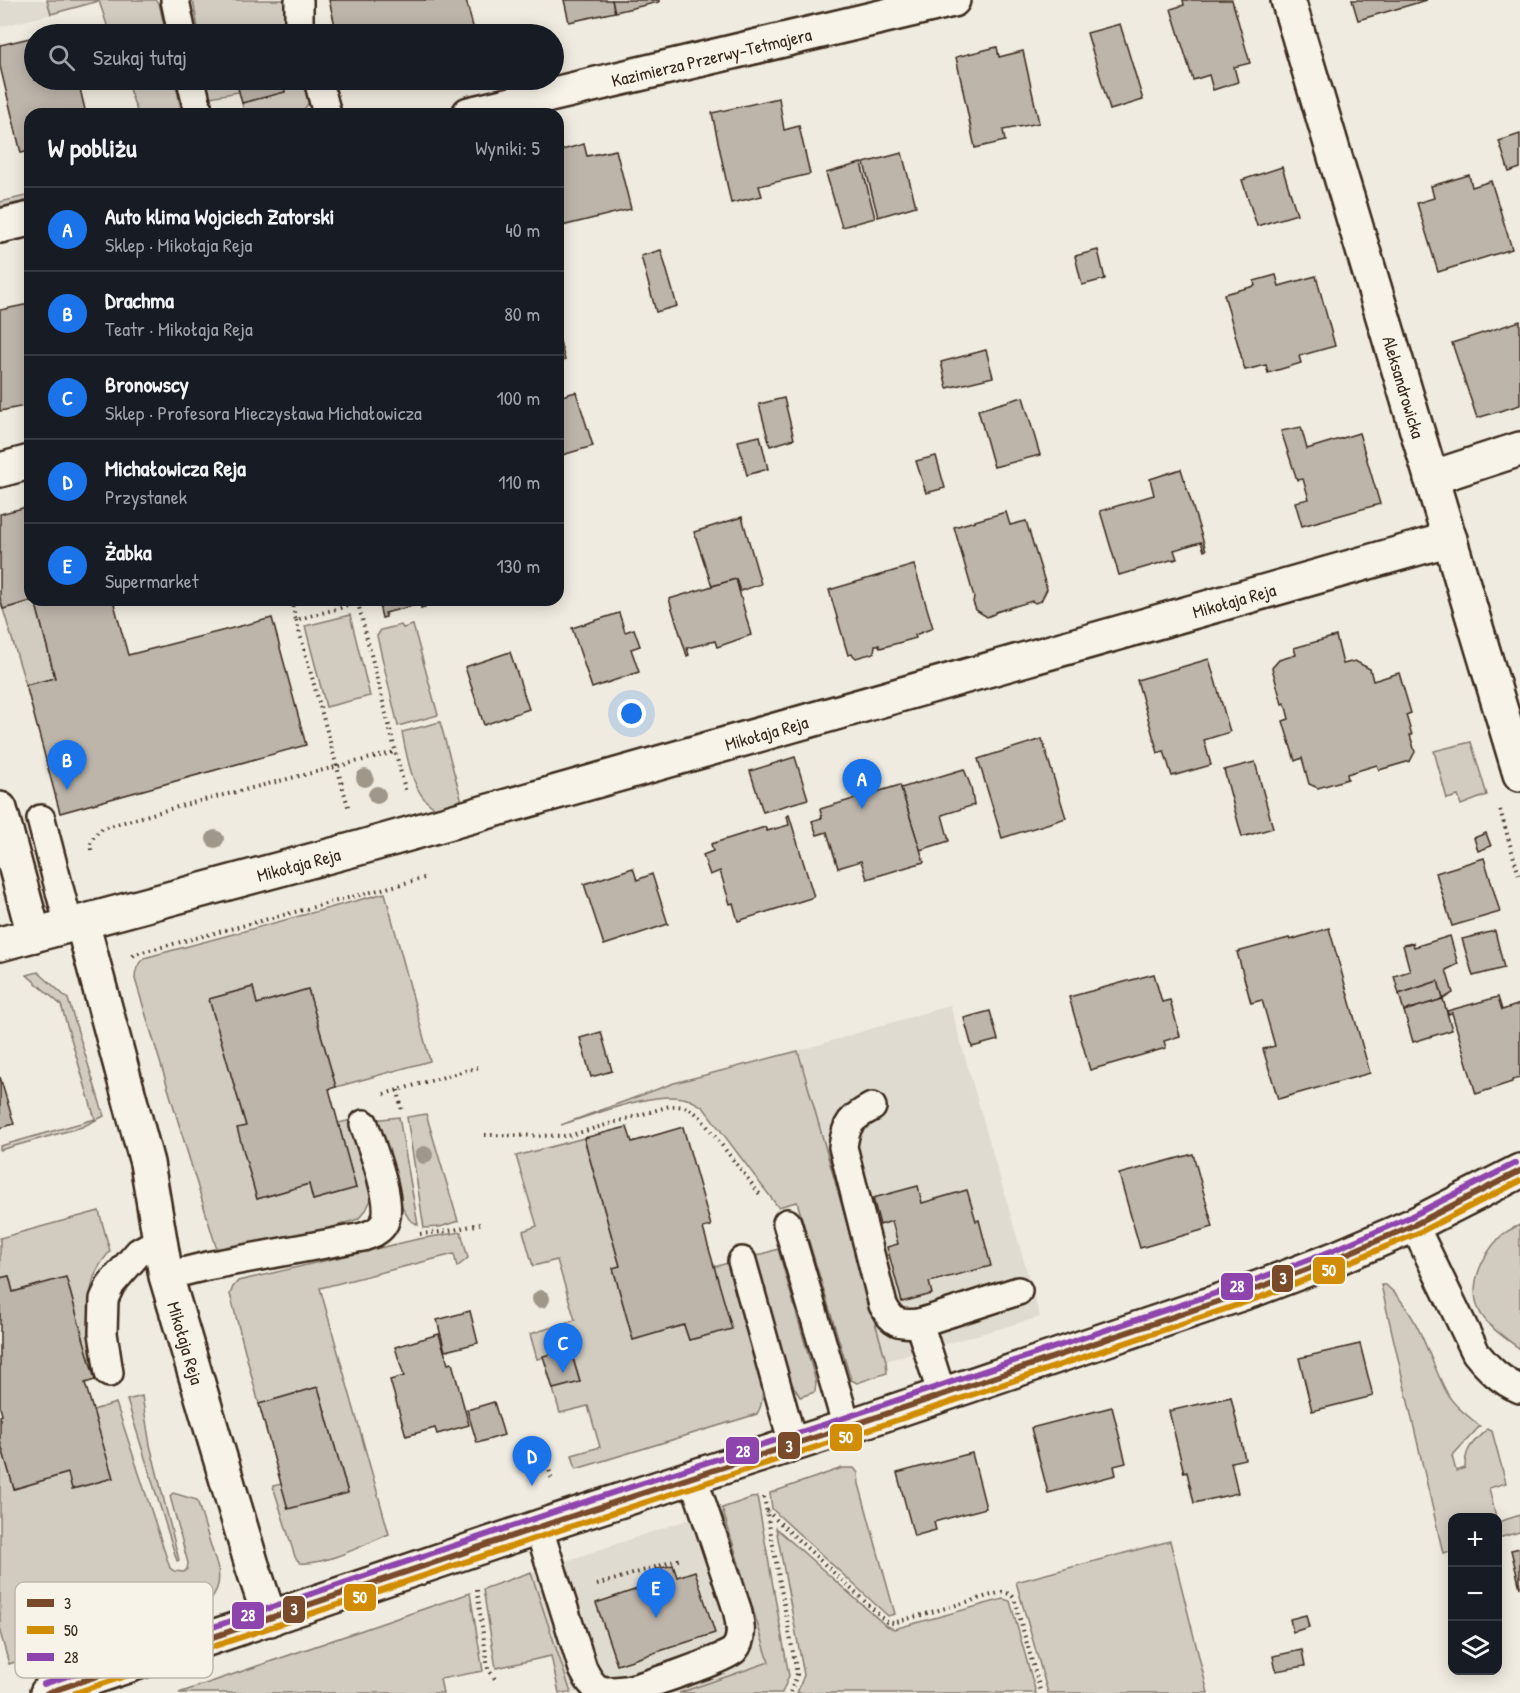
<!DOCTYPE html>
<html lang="pl">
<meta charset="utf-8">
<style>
:root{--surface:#171b24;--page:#242831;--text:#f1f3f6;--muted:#9ea1a6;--line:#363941;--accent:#1a73e8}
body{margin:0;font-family:"Patrick Hand",sans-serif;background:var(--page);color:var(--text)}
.controls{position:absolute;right:18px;bottom:18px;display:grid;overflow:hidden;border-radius:12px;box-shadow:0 3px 15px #0003}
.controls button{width:54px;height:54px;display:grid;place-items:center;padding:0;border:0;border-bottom:2px solid var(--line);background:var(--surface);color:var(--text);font:30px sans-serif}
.you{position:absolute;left:632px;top:714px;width:21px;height:21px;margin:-15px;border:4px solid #fff;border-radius:50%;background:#1a73e8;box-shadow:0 0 0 9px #1a73e833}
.badge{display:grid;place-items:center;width:39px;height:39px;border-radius:50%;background:var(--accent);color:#fff;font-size:20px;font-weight:700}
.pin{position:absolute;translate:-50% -50px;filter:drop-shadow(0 2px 3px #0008)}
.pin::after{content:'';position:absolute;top:32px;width:21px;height:18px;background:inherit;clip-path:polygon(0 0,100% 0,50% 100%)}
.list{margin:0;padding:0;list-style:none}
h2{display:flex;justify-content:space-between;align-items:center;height:78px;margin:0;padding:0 24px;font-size:26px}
h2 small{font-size:20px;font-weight:400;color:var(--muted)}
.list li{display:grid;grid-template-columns:39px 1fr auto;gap:18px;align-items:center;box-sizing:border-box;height:84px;padding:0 24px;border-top:2px solid var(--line)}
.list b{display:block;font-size:22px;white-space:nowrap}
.list p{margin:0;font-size:20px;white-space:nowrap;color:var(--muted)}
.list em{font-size:20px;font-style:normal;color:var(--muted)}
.icon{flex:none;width:33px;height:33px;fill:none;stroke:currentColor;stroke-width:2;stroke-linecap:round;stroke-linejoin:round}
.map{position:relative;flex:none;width:1520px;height:1693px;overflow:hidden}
.search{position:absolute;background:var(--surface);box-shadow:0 3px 15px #0003;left:24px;top:24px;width:540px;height:66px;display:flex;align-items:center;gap:15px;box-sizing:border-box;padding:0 21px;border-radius:33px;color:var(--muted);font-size:22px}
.panel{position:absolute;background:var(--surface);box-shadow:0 3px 15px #0003;left:24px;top:108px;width:540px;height:498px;border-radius:18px}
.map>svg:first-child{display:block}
.built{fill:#e0dbd0}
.green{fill:#d1cbc0;stroke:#867a6f;stroke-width:1.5}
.building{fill:#bdb5aa;stroke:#3b2a1e;stroke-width:1.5}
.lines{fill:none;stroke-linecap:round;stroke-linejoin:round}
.lane-casing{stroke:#3b2a1e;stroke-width:32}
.street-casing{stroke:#3b2a1e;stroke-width:38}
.secondary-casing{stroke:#3b2a1e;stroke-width:38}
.path{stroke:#3b2a1e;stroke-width:4;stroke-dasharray:1.5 4.5;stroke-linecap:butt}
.lane{stroke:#f7f3e8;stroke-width:27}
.street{stroke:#f7f3e8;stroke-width:33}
.secondary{stroke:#f7f3e8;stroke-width:33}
.bus-1-casing{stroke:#f7f3e8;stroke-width:10}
.bus-2-casing{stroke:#f7f3e8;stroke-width:10}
.bus-3-casing{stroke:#f7f3e8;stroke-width:10}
.bus-1{stroke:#7a4b2a;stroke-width:6}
.bus-2{stroke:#d18d06;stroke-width:6}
.bus-3{stroke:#8e44ad;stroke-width:6}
.tree{fill:#a0978b}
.labels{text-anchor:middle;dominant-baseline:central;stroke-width:4.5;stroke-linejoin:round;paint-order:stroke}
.street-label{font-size:18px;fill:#3b2a1e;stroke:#f7f3e8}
.key{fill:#f7f3e8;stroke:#bfb7ab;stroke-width:1.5}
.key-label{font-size:16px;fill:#3b2a1e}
.line-badge{stroke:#f7f3e8;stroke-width:2}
.badge-label{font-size:16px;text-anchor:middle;font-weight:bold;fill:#fff}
</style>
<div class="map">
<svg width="1520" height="1693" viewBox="0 0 1520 1693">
<rect width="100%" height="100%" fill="#efebe0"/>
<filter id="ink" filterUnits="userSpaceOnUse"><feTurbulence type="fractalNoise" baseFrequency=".0167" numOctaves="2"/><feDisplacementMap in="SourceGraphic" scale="12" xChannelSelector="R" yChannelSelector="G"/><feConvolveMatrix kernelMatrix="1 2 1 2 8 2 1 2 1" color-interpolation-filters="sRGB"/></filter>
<g filter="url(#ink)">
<g class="built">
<polygon points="0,0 47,0 51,14 0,27"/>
<polygon points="950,1005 1040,1317 886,1361 798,1051"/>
<polygon points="722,1508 769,1662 679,1693 571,1693 531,1573"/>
</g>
<g class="green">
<polygon points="47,0 155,0 159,3 166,34 110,34 99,1 51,14"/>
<polygon points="193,0 287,0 284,9 292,34 199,34"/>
<polygon points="126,80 175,80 182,114 138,114"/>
<polygon points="207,80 236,80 239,92 210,97"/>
<polygon points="283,80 306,80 312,98 301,114 244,114 242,103 285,92"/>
<polygon points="30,195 30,200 0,207 0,202"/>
<polygon points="35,600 55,678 26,685 3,609"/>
<polygon points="350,615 370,696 326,707 305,626"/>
<polygon points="401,625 403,628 413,625 438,715 398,726 377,636 381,630"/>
<path d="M440,722L463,805C459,807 454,809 449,810C414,813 407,756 402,732Z"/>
<polygon points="1471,742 1487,795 1461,805 1458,796 1447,799 1434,751"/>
<path d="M385,893L430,1061L336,1087L308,989L257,1004L252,987L209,999L246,1126L238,1128L257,1199L309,1184L313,1200L356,1188L338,1123L352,1120L371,1200L366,1210L358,1219L346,1223L324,1230L234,1252L217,1250L135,979C135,970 137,964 144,958Z"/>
<polygon points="38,972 68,999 104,1116 82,1127 0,1150 0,1146 95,1119 61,1005 27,975"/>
<path d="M798,1051L886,1361L887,1373L857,1383L851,1380L797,1202L778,1207L703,1107C699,1105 695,1102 690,1100C659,1088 594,1115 561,1125L674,1083Z"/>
<polygon points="426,1114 458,1221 440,1227 424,1228 407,1117"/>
<polygon points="399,1117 418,1225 409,1219 403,1209 373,1120"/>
<path d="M584,1138L620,1266L613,1268L633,1339L684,1325L689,1340L731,1329L714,1267L728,1263L762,1384C763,1396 763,1404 757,1414L576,1469L572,1455L600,1447L588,1406L560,1413L553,1389L580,1382L568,1341L558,1353L537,1359L530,1334L575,1320L557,1260L533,1266L523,1231L537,1226L516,1156Z"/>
<path d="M99,1211L110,1251C104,1259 98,1266 95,1275C84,1302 93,1351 95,1380L66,1278L13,1292L9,1276L0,1278V1238Z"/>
<path d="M1520,1225V1349C1508,1340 1485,1325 1479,1310C1468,1285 1482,1256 1500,1237C1505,1232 1513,1228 1520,1225Z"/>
<path d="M461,1232L468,1258L457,1267L454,1254L320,1288L389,1534C363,1545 327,1565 300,1563L295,1557L273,1486L281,1484L348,1492L318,1387L259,1404L230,1294L233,1287L238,1281L418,1239Z"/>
<polygon points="778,1249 816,1382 815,1392 800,1397 785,1373 753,1257"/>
<path d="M1381,1285H1386C1420,1314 1427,1356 1447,1393C1454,1406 1468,1416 1480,1426L1452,1456L1456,1471L1465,1468C1465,1447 1473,1443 1487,1429L1492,1431L1506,1483L1489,1488L1496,1517L1452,1518V1551L1443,1553Z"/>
<polygon points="142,1396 150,1445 179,1560 177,1561 127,1400"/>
<path d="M116,1403L170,1568L174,1571L184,1572L187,1569L188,1563L170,1496L173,1493L197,1500L218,1569C220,1582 218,1590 210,1600L9,1664L0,1632V1441L14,1489L68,1473L73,1489L112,1478L93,1410Z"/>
<polygon points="842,1468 854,1468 858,1473 859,1484 895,1614 888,1616 772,1509 770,1493"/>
<polygon points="757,1496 789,1676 782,1693 679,1693 769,1662 722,1508"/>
<polygon points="1520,1515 1520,1532 1498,1538 1498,1522"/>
<polygon points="776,1528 885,1625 894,1629 1003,1599 1010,1601 1036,1693 797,1693 804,1675"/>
<polygon points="1170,1541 1208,1693 1048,1693 1016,1582"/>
<polygon points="531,1572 531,1573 571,1693 559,1693 551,1656 496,1668 483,1589"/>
<polygon points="470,1593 483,1671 440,1679 443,1693 179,1693"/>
</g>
<g class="building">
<polygon points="329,0 466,0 475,34 337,34"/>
<polygon points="564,0 612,0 615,12 569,22"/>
<polygon points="612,0 659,0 659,2 615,12"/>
<polygon points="1183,0 1232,0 1250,63 1234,67 1238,82 1213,90 1209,75 1193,80 1171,9 1184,5"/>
<polygon points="1352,0 1427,0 1358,20"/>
<polygon points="1120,24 1143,100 1110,110 1087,33"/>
<polygon points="34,37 34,80 78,80 86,114 30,114 30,151 21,153 0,66 0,45"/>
<polygon points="997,47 999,57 1023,51 1039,123 1003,130 1005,141 975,148 956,57"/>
<polygon points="236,80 283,80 285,92 242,103"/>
<polygon points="779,98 784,130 799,126 810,174 759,186 762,196 731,203 712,113"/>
<polygon points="1520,134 1520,168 1509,172 1499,141"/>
<polygon points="584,144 587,156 616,150 631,209 562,226 558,210 558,153 562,152 562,150"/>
<polygon points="902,153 916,206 878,217 864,163"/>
<polygon points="861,163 875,218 842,227 826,173"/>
<polygon points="1282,167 1297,214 1257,226 1242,180"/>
<polygon points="1469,175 1472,187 1491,181 1512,249 1438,272 1417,203 1434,198 1431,186"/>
<polygon points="661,250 677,306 656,312 641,256"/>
<polygon points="1098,250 1105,279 1082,285 1075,256"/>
<polygon points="1276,275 1279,286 1316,276 1335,346 1299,356 1301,363 1268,373 1266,365 1245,370 1224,294 1255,286 1254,281"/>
<polygon points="29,304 30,405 0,411 0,310"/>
<polygon points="1520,321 1520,405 1477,418 1452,343"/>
<polygon points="558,334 565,360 558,362"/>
<polygon points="986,350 993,377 947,388 941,362"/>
<polygon points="576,392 593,446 559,456 558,397"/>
<polygon points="1023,397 1040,455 994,467 978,410"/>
<polygon points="784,398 794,439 770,446 759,404"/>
<polygon points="1301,427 1307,449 1359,433 1380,504 1302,526 1295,502 1309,499 1303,479 1297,480 1281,431"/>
<polygon points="760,436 768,469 747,475 738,441"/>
<polygon points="936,456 945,488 926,493 916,461"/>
<polygon points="1181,469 1206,550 1204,551 1201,542 1174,550 1177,559 1174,560 1174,559 1119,575 1100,511 1154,495 1150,479"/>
<polygon points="30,506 30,600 113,600 128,655 272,618 306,745 60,813 26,685 55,678 35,600 3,609 0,598 0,514"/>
<polygon points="1006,512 1010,525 1026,521 1047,589 1041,601 1035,603 1032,601 996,612 994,614 987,617 976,610 973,602 974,597 954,527"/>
<polygon points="742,517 761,584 740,591 736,579 712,586 694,532"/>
<polygon points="914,565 933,628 915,635 916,638 880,648 879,645 875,645 874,653 856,658 852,654 848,655 829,590"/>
<polygon points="736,579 751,635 717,647 715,641 687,648 689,655 687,656 669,599"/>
<polygon points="378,600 423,600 425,607 421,608 420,604 385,613 386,617 382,618"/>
<polygon points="619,613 625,632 634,629 640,646 631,649 639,672 592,688 572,628"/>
<polygon points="1336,636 1343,664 1355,661 1370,669 1373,681 1399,673 1411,713 1406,715 1412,735 1410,735 1415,752 1410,761 1379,770 1377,765 1347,774 1348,779 1318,788 1309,784 1302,758 1295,761 1283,721 1289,719 1285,703 1282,704 1272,668 1279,660 1296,655 1294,648"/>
<polygon points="510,652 529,709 484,725 465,667"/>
<polygon points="1209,659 1230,732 1204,740 1211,765 1172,776 1164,751 1158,753 1137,680"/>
<polygon points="1042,739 1066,818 1002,838 978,759"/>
<polygon points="795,757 808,799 763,812 750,771"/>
<polygon points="1255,762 1273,828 1242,837 1224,770"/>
<polygon points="964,769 971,787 974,805 942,815 949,841 920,850 901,788"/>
<polygon points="900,785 924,862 867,879 861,861 838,868 827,832 817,835 812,821 822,818 820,809"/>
<polygon points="789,815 814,897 738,921 733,903 730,904 720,871 710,875 703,855 713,851 711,844 765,827 767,831 789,825 787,816"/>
<polygon points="1486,833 1491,846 1478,851 1474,838"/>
<polygon points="1484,858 1500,912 1452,926 1436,873"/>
<polygon points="633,868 637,880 652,874 668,924 604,945 584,884"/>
<polygon points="1329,928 1370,1073 1278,1099 1263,1049 1275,1046 1262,1000 1251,1003 1237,952 1289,938 1290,940"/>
<polygon points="1495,931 1504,968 1473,976 1462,939"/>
<polygon points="1450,936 1458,964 1446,970 1453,993 1443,999 1438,981 1399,994 1394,976 1410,971 1403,945 1413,943 1414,947"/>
<polygon points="1154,974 1162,1002 1170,1000 1180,1036 1164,1041 1166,1048 1090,1070 1069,997"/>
<polygon points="1438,981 1443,999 1404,1011 1399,994"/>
<polygon points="253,987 257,1004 308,989 336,1087 329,1089 356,1188 313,1200 309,1184 257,1199 237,1128 246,1126 209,999"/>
<polygon points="1498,997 1502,1010 1520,1004 1520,1078 1512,1080 1512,1082 1476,1094 1452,1013 1448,1014 1447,1011"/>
<polygon points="1443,999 1452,1030 1413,1042 1404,1011"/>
<polygon points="990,1011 998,1040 972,1047 964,1018"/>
<polygon points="601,1032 612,1071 591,1077 580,1038"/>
<polygon points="0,1077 14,1124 0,1128"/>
<polygon points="627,1127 632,1142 683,1127 711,1226 703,1228 732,1329 689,1340 684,1325 633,1340 613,1268 620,1266 584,1138"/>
<polygon points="1193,1154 1213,1227 1140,1248 1119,1174"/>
<polygon points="918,1186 922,1203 967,1190 976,1221 979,1220 991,1266 929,1282 932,1294 902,1302 887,1247 898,1244 892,1221 880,1225 873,1198"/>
<polygon points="9,1276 13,1292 66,1277 95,1380 85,1383 113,1478 72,1489 68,1473 14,1489 0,1441 0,1416 2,1415 0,1407 0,1278"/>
<polygon points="470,1311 478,1343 445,1351 437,1320"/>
<polygon points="439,1334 448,1364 452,1363 469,1425 437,1434 435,1428 406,1436 390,1380 404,1376 395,1347"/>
<polygon points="568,1340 570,1349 558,1353 555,1344"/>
<polygon points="1360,1344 1373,1396 1312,1411 1299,1358"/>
<polygon points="570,1349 580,1382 553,1389 543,1356"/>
<polygon points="318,1387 348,1493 288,1509 259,1404"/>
<polygon points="1231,1397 1245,1459 1231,1462 1238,1493 1194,1503 1187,1472 1184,1473 1169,1411"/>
<polygon points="494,1402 504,1435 477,1443 467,1410"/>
<polygon points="1112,1407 1126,1463 1114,1466 1116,1475 1048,1493 1031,1428"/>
<polygon points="972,1453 986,1508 934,1522 936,1530 914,1536 897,1473"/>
<polygon points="1520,1548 1520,1588 1511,1550"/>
<polygon points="673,1565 677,1577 695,1571 715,1633 617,1665 596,1603 658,1582 654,1570"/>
<polygon points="1306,1615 1309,1627 1293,1632 1290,1619"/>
<polygon points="1302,1650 1305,1666 1276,1671 1273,1656"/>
</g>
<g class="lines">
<defs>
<g id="lane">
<polyline points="175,0 182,34"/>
<polyline points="299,0 299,23 303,34"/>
<polyline points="191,80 199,114"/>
<polyline points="318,80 327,114"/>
<polyline points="41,819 69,926"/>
<path d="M872,1107C851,1118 846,1123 843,1147L883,1305C892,1323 899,1325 919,1323"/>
<polyline points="787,1223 847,1427"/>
<path d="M1414,1225L1476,1353C1489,1369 1501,1381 1520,1389"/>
<polyline points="742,1261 793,1444"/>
<path d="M166,1276L207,1266L363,1237C371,1234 378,1232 383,1225C396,1207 371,1145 364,1124"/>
<polyline points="109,1373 103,1333 104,1299 111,1284 139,1252 159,1241"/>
<polyline points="942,1395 919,1323 1018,1291"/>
<path d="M539,1529L583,1669C587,1677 592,1687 601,1690C608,1692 617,1691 625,1690C639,1688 726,1659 734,1650C744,1639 740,1622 737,1609L693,1477"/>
</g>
<g id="street">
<path id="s1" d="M1288,0L1520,774"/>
<path id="s2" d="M469,114L953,0"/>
<polyline points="0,226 30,219"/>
<polyline points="0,470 30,462"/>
<polyline points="1431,478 1520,449"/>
<polyline points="0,809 34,935"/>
<path id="s3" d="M82,922L147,1163L166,1276L252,1565L270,1619"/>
<path id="s4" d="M0,944L359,848L1450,539"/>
</g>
<polyline id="secondary" points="47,1693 563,1519 847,1427 1258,1288 1337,1258 1414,1225 1520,1171"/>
</defs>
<use href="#lane" class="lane-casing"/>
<use href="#street" class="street-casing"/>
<use href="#secondary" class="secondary-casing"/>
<g class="path">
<polyline points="291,600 296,620 358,603 406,793"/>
<polyline points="296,620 349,810"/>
<polyline points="1500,810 1520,879"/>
<path d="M91,850C90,839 95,834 103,828L184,805L395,752"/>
<polyline points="133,956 135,954 428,877"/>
<polyline points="398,1090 402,1112"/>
<polyline points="384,1094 479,1067"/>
<path d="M485,1135L568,1136L670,1106C685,1106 689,1107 700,1117L762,1197"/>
<polyline points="420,1234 449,1231 480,1224"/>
<polyline points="548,1465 552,1481"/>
<polyline points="764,1497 797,1674 790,1693"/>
<polyline points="767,1511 887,1622 893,1623 1002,1592 1010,1594 1014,1598 1041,1693"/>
<polyline points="597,1585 681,1559"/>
<polyline points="477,1590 488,1669 497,1682"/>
</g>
<use href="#lane" class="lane"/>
<use href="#street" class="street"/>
<use href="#secondary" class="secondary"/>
<defs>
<polyline id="bus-1" points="47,1693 563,1519 847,1427 1258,1288 1337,1258 1414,1225 1520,1171"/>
<polyline id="bus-2" points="75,1693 566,1528 850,1436 1261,1297 1340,1266 1418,1233 1520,1181"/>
<polyline id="bus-3" points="44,1684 560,1510 844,1418 1255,1280 1334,1250 1410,1217 1516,1163"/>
</defs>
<use href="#bus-1" class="bus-1-casing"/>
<use href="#bus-2" class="bus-2-casing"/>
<use href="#bus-3" class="bus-3-casing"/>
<use href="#bus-1" class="bus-1"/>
<use href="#bus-2" class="bus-2"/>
<use href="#bus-3" class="bus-3"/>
</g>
<g class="tree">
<circle cx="365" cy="778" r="9"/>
<circle cx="377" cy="795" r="9"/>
<circle cx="215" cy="839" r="9"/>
<circle cx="424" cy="1155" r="9"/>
<circle cx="541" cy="1299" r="9"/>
</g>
</g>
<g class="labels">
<g class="street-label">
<text stroke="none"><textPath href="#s2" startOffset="249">Kazimierza Przerwy-Tetmajera</textPath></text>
<text stroke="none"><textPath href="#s1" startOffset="404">Aleksandrowicka</textPath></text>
<text stroke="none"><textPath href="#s4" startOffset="1281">Mikołaja Reja</textPath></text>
<text stroke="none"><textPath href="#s4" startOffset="795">Mikołaja Reja</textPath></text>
<text stroke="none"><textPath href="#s4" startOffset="309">Mikołaja Reja</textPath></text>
<text stroke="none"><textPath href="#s3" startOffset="434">Mikołaja Reja</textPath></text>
</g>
</g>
<rect x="15" y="1582" width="198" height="96" rx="9" class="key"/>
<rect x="27" y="1599" width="27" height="8" fill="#7a4b2a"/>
<rect x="27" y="1626" width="27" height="8" fill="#d18d06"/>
<rect x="27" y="1653" width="27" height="8" fill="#8e44ad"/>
<g class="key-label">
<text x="64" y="1609">3</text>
<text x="64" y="1636">50</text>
<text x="64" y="1663">28</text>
</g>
<g class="line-badge">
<rect x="1312" y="1256" width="34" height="29" rx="6" fill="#d18d06"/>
<rect x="1271" y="1264" width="23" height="29" rx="6" fill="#7a4b2a"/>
<rect x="1220" y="1272" width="34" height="29" rx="6" fill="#8e44ad"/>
<rect x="829" y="1423" width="34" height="29" rx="6" fill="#d18d06"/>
<rect x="777" y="1431" width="24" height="29" rx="6" fill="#7a4b2a"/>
<rect x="725" y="1436" width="35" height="29" rx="6" fill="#8e44ad"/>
<rect x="343" y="1583" width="34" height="29" rx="6" fill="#d18d06"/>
<rect x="282" y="1595" width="24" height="29" rx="6" fill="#7a4b2a"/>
<rect x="231" y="1601" width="34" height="29" rx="6" fill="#8e44ad"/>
</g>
<g class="badge-label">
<text x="1329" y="1276">50</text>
<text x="1283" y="1284">3</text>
<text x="1237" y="1292">28</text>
<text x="846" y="1443">50</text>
<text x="789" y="1452">3</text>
<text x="743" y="1457">28</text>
<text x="360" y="1603">50</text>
<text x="294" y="1615">3</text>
<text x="248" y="1621">28</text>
</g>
</svg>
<div class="controls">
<button>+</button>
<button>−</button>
<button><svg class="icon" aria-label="layers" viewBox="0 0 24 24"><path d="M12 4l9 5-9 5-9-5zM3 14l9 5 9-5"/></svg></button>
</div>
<div class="you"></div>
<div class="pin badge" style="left:862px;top:809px">A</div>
<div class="pin badge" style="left:67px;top:790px">B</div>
<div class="pin badge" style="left:563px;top:1373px">C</div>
<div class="pin badge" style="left:532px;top:1486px">D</div>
<div class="pin badge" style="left:656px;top:1618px">E</div>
<div class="search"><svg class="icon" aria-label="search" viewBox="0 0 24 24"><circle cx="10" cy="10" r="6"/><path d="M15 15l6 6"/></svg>Szukaj tutaj</div>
<section class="panel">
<h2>W pobliżu<small>Wyniki: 5</small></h2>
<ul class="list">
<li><span class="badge">A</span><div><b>Auto klima Wojciech Zatorski</b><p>Sklep · Mikołaja Reja</p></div><em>40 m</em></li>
<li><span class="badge">B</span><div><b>Drachma</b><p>Teatr · Mikołaja Reja</p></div><em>80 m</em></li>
<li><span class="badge">C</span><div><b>Bronowscy</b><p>Sklep · Profesora Mieczysława Michałowicza</p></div><em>100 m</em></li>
<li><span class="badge">D</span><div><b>Michałowicza Reja</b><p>Przystanek</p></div><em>110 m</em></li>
<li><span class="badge">E</span><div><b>Żabka</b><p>Supermarket</p></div><em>130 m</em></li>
</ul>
</section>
</div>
